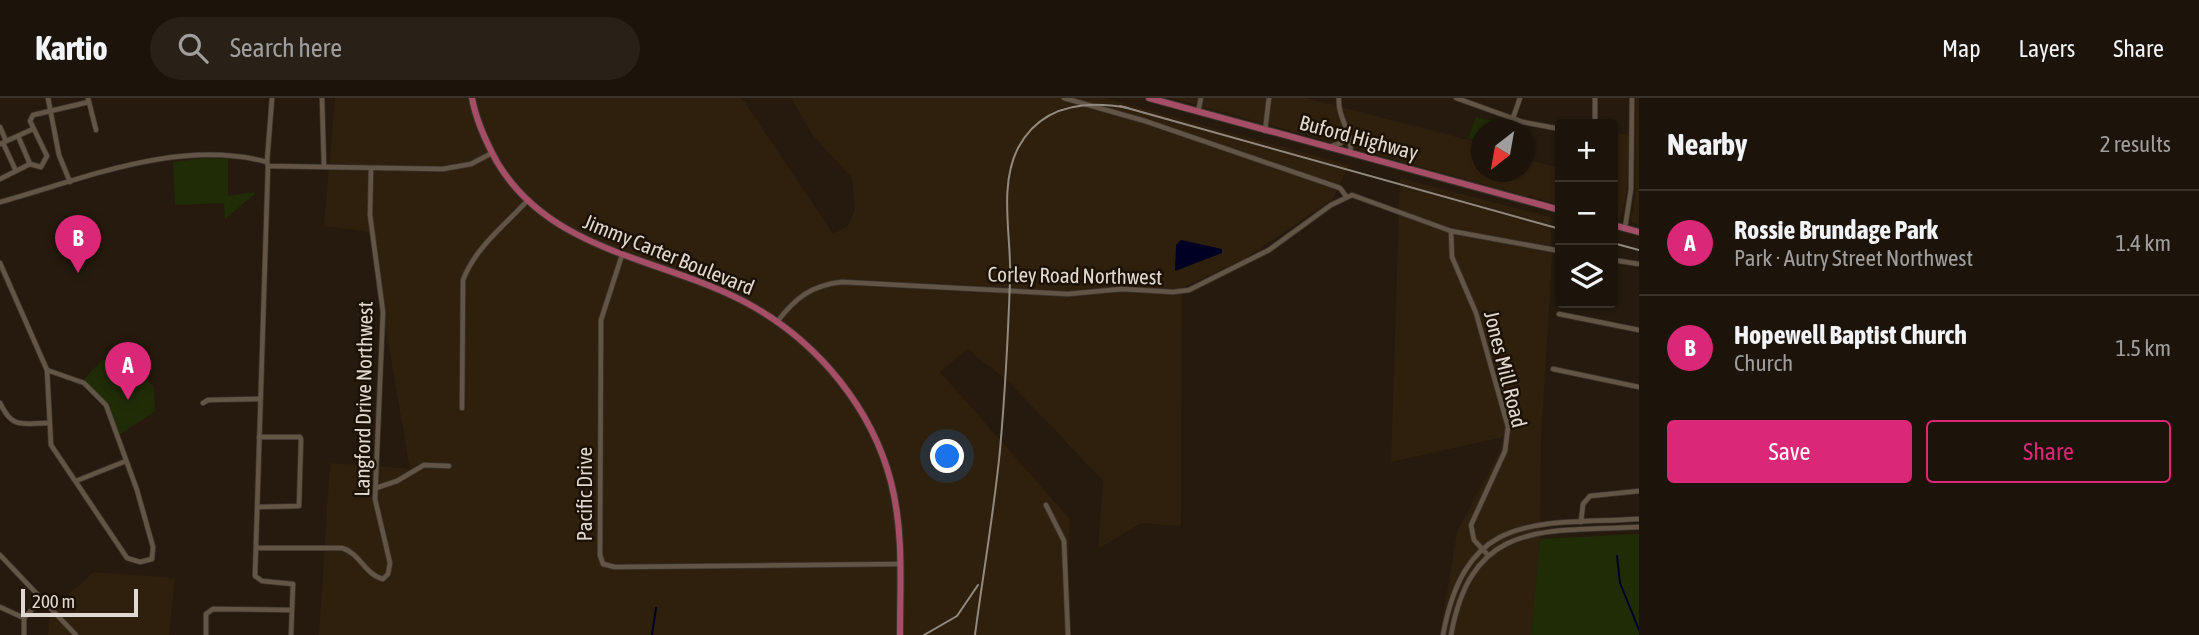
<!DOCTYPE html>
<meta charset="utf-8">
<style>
:root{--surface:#1c140a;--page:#292118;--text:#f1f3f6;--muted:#a09e9c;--line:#3a332b;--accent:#db2777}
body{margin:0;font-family:"Asap Condensed",sans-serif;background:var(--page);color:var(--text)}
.controls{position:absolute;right:21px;top:21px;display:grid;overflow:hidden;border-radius:7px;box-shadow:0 2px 5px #0004}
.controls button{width:63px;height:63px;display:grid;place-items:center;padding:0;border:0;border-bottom:2px solid var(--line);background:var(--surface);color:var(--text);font:35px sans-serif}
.compass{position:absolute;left:1471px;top:21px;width:63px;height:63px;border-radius:50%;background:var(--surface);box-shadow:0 2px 5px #0004;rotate:211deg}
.scale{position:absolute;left:21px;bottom:18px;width:117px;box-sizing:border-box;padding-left:7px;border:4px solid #e1d9d1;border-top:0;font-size:19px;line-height:24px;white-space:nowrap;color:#e1d9d1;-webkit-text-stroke:5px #1c1105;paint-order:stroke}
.you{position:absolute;left:948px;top:359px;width:24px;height:24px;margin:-18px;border:5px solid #fff;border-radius:50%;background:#1a73e8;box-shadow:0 0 0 10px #1a73e833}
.badge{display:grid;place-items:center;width:46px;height:46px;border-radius:50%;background:var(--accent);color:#fff;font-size:23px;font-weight:700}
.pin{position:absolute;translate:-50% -58px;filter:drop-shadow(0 2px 4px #0008)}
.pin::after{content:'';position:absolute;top:37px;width:24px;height:21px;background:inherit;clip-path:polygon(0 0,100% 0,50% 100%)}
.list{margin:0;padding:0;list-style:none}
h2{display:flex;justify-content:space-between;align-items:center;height:91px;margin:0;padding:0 28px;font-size:30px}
h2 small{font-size:23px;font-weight:400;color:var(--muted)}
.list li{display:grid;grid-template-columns:46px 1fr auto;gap:21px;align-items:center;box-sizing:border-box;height:105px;padding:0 28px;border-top:2px solid var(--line)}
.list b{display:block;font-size:26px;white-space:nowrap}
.list p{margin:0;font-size:23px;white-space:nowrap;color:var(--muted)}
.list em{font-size:23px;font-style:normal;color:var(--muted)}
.actions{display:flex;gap:14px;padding:21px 28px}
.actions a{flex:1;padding:16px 0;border:2px solid var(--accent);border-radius:7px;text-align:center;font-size:24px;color:var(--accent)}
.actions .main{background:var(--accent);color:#fff}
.icon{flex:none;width:38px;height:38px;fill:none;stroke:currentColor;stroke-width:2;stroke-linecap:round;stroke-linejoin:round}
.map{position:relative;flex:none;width:1639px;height:537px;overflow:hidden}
header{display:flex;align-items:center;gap:42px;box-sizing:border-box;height:98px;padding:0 35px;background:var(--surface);border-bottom:2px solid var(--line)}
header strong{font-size:33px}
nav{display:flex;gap:38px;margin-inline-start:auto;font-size:24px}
.search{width:490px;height:63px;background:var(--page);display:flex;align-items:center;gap:18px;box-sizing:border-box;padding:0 24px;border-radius:38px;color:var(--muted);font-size:26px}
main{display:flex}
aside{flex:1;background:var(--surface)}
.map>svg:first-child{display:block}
.built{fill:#2f200d}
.green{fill:#202c06}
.water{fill:#000025}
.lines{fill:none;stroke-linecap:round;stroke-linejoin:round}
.stream{stroke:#000025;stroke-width:2}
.minor-casing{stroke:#3c342e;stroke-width:6}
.major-casing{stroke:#3c342e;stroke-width:8}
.minor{stroke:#625546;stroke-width:4.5}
.major{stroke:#a74e67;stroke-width:6}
.rail{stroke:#92897f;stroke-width:2}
.labels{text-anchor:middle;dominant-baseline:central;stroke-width:5;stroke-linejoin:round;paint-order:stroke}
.street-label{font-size:21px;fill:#e1d9d1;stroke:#1c1105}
</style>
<header>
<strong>Kartio</strong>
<div class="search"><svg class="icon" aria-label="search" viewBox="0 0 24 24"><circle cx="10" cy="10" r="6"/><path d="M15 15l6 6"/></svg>Search here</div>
<nav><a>Map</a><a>Layers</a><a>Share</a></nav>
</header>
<main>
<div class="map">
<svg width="1639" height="537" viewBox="0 0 1639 537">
<rect width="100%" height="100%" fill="#251a0d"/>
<g class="built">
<polygon points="335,0 742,0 833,136 848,128 855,111 852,80 812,36 791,0 1104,0 1349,67 1333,101 1244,161 1182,190 1181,428 1141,425 1098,451 1103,383 1008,283 967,251 940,274 1070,421 1065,537 319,537 330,365 410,371 369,134 324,128"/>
<polygon points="1171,0 1306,0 1480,45 1482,74 1524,74 1524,61 1560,70 1560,107"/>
<polygon points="1636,0 1639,0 1639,127 1631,124 1635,99"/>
<polygon points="1613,34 1629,37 1629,83 1620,123 1613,121"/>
<polygon points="1400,80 1550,119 1552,159 1541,343 1540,441 1531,537 1440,537 1457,434 1508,338 1391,364"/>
<polygon points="94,474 175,480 169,537 48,537 50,513"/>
</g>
<g class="green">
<polygon points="1476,19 1498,24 1495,31 1482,32 1481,43 1468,40"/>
<polygon points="205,60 228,61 228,98 254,94 255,96 225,121 224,105 175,107 173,64"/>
<polygon points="102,262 137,267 154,290 155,313 119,337 106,307 81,284"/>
<polygon points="1639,436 1639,537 1531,537 1540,441"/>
</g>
<polygon class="water" points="1181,142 1222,151 1222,155 1175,173 1176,147"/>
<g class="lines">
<g class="stream">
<polyline points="1617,458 1620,485 1639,532"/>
<polyline points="652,537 656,510"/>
</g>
<defs>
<g id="minor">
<polyline points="48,0 59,57 70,84"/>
<polyline points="322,0 324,69"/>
<polyline points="1064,0 1145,23 1340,90 1346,98"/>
<path d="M1339,0C1337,20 1354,36 1350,55"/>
<polyline points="1456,0 1523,24 1560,31"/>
<polyline points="89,4 96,32"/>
<polyline points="1198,14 1201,0"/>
<polyline points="1513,20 1520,0"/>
<polyline points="1595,26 1595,0"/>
<polyline points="0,29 6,43"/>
<polyline points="1265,33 1269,0"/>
<polyline points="18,38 30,66"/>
<polyline points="3,45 16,73"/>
<polyline points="0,46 33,31"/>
<polyline points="1332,48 1341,45 1346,37"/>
<polyline points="267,64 272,0"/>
<polyline points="30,66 41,69 47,58 30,23 33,17 89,4 88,0"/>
<polyline points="268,68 255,478 262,483 293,486 291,537"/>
<polyline points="0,81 30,66"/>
<path d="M0,104C84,81 179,40 267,64L268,68L443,71L471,66L492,55"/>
<polyline points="1625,130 1631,91 1632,0"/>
<polyline points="1451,133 1452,159 1476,215 1508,329 1505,353 1471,427 1474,442 1488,457"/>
<polyline points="622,157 601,222 600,457 603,466 615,469 901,466"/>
<polyline points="1613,162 1639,166"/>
<polyline points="0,165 47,272 84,285 106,307 137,392 153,449 152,461 140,464 127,460 51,347 47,272"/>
<polyline points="1559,216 1639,232"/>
<path d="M777,224C795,200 812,187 842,184L1068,196L1122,191L1173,194L1189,192L1269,152L1331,107L1352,97L1451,133L1560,153"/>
<polyline points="1553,271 1639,289"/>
<path d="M0,305C13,332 22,325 48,325"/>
<polyline points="203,305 208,302 260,301"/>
<path d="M462,310L463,182C475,150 504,128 527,103"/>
<polyline points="76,383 126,363"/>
<polyline points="376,390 397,383 424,367 449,368"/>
<polyline points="1046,407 1064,443 1068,537"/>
<polyline points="258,409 299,408 301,342 300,339 259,339"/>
<polyline points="1581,424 1583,406 1590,398 1639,393"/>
<path d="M256,450H342C360,455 365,477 383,481L388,476L390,465L375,401L383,214L370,117L371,70"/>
<polyline points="0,457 76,537"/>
<polyline points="0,509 24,520"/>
<polyline points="24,537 24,520 42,501"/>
<polyline points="206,537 206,516 213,511 292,512"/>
<path d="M1443,537C1466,412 1535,427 1639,421"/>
<path d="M1451,537C1472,421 1543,434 1639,429"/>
</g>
<g id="major">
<path d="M472,0C476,22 486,44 497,64C553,158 667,159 754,209C820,247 872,311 891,384C904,435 900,485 900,537"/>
<polyline points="1149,0 1560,112"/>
<polyline points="1613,127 1639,134"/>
</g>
</defs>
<use href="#minor" class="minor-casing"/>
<use href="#major" class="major-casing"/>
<use href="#minor" class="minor"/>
<use href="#major" class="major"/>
<g class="rail">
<polyline points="1120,8 1560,131"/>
<polyline points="1613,145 1639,152"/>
<polyline points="924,537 957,518 978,487"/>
<path d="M975,537C983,476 994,414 1000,352C1005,296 1008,239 1010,182C1012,141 998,89 1018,50C1041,7 1085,2 1128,10"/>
</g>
</g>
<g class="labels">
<g class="street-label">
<text transform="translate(1359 39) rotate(15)">Buford Highway</text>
<text transform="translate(669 156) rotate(22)">Jimmy Carter Boulevard</text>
<text transform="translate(1075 177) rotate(1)">Corley Road Northwest</text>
<text transform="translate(1506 271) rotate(76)">Jones Mill Road</text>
<text transform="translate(363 301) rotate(-89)">Langford Drive Northwest</text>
<text transform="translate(584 396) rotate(-90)">Pacific Drive</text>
</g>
</g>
</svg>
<div class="controls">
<button>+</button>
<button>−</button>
<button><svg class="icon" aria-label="layers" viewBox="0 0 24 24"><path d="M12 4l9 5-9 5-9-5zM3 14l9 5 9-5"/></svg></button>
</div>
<svg class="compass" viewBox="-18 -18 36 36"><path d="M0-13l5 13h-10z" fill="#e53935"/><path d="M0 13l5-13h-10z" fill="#a09e9c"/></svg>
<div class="scale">200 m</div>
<div class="you"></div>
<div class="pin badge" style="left:128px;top:302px">A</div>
<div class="pin badge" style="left:78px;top:175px">B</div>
</div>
<aside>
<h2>Nearby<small>2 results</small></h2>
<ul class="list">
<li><span class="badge">A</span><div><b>Rossie Brundage Park</b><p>Park · Autry Street Northwest</p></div><em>1.4 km</em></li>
<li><span class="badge">B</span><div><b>Hopewell Baptist Church</b><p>Church</p></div><em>1.5 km</em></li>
</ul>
<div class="actions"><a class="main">Save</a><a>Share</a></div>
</aside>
</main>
